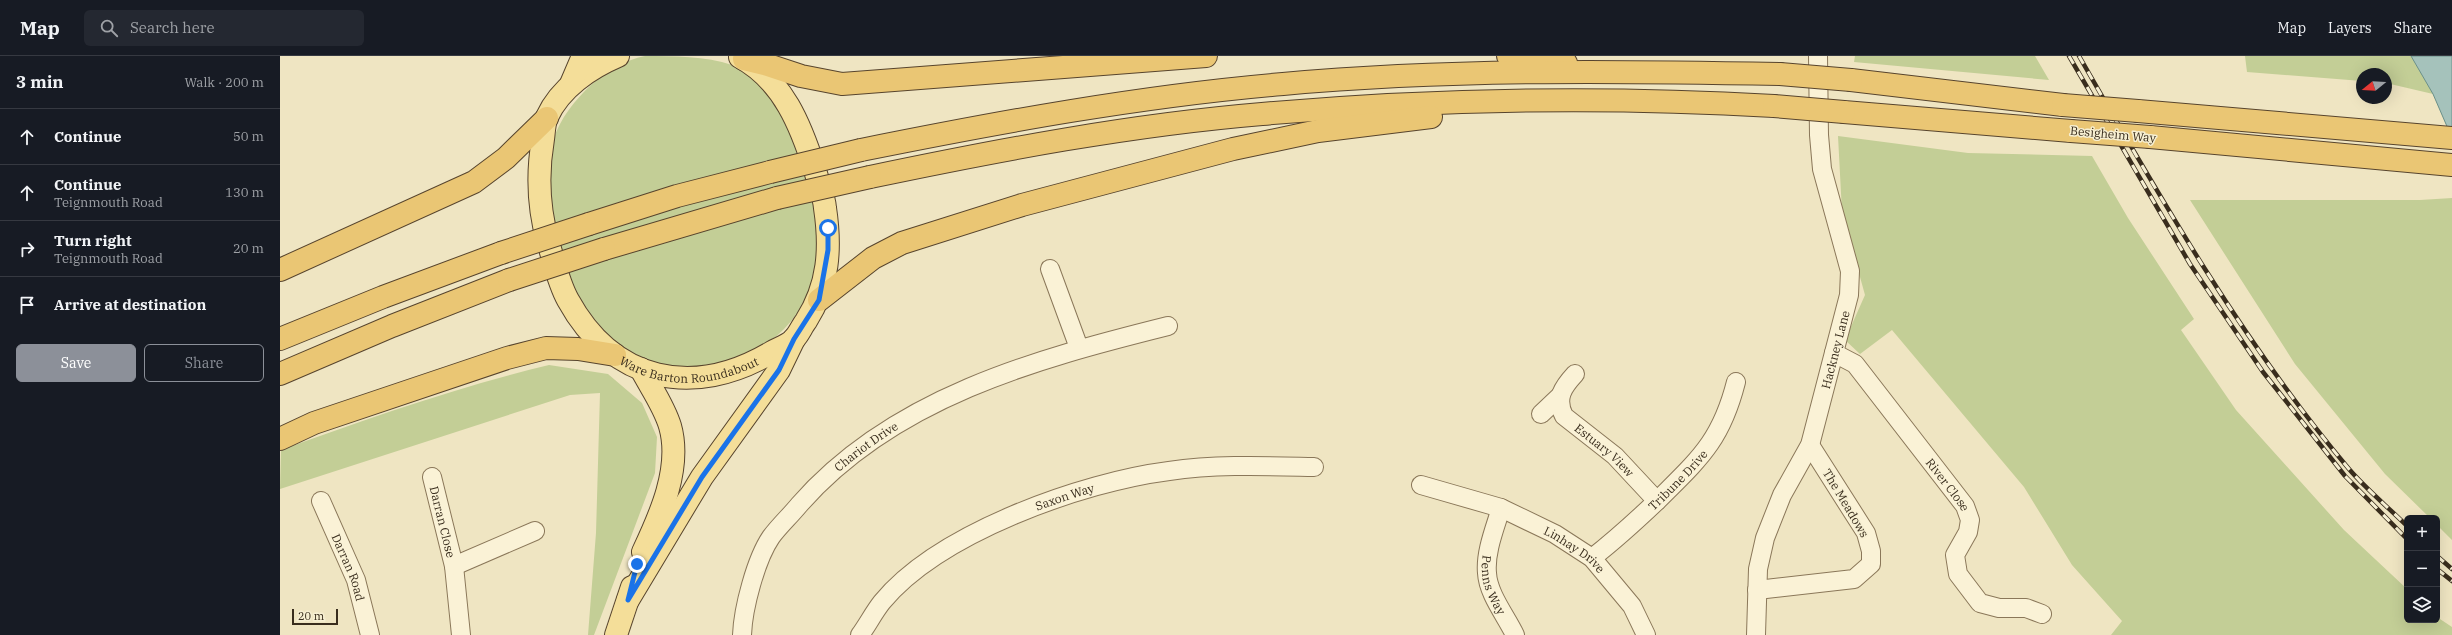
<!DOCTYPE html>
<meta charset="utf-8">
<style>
:root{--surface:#171b24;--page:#242831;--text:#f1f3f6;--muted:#9ea1a6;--line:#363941;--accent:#8c9099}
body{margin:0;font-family:"IBM Plex Serif",serif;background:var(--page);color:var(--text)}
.controls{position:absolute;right:12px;bottom:12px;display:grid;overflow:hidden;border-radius:6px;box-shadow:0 4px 16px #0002}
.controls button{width:36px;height:36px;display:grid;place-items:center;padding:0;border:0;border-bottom:1px solid var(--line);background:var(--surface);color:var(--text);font:20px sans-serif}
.compass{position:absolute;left:2076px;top:12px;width:36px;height:36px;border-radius:50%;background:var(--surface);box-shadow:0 4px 16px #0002;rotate:252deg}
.scale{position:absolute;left:12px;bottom:10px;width:46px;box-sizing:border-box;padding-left:4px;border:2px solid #392d1d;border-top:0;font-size:11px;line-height:14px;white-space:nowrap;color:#392d1d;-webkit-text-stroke:3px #f6efd2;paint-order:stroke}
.stop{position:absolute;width:12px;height:12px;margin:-9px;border:3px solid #1a73e8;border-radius:50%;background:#fff}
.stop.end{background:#1a73e8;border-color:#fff;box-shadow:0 1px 4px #0008}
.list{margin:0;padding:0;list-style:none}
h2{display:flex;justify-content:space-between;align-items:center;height:52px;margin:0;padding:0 16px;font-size:17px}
h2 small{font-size:13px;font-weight:400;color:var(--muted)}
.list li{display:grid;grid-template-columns:26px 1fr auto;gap:12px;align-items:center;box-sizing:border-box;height:56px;padding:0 16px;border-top:1px solid var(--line)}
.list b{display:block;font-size:15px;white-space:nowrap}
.list p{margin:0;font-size:13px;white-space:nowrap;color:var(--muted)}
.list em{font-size:13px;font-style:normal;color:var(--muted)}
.actions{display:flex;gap:8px;padding:12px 16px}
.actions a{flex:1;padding:9px 0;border:1px solid var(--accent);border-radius:6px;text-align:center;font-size:14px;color:var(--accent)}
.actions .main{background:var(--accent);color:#fff}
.icon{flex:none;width:22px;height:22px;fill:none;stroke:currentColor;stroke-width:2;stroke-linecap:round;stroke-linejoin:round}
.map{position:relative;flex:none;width:2172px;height:579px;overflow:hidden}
header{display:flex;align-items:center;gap:24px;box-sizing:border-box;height:56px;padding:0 20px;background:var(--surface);border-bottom:1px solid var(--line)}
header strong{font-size:19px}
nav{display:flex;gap:22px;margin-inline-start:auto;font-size:14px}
.search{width:280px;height:36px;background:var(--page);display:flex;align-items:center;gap:10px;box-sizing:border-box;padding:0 14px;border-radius:6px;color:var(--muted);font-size:15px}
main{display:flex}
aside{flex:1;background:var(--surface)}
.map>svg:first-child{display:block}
.green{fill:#c3ce96}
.water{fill:#a5c2bb;stroke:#6b908a}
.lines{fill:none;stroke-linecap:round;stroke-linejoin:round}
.minor-casing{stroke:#8a7759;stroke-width:20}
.primary-casing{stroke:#57442d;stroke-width:24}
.trunk-casing{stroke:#57442d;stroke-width:24}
.minor{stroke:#faf2d6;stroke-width:18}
.primary{stroke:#f4de99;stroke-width:22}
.trunk{stroke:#eac674;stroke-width:22}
.rail-casing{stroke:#392d1d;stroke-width:4.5}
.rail{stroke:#f6efd2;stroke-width:3;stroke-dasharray:9;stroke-linecap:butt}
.trunk-bridge-casing{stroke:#57442d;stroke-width:24;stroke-linecap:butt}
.trunk-bridge{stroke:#eac674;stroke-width:22}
.route{stroke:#1a73e8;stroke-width:5}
.labels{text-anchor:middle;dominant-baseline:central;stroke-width:3;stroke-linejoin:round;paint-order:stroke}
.street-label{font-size:12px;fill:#392d1d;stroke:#f6efd2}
</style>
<header>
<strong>Map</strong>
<div class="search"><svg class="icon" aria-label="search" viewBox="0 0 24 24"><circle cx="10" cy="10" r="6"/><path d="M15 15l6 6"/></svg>Search here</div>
<nav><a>Map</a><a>Layers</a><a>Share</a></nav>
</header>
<main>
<aside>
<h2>3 min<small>Walk · 200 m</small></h2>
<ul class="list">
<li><svg class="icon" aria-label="ahead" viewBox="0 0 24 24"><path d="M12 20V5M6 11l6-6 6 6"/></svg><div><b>Continue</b></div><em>50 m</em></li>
<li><svg class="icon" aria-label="ahead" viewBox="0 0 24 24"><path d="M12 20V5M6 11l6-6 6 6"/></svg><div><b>Continue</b><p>Teignmouth Road</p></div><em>130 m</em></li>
<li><svg class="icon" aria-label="right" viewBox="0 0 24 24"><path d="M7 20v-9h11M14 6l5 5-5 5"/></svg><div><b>Turn right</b><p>Teignmouth Road</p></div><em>20 m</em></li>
<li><svg class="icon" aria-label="arrive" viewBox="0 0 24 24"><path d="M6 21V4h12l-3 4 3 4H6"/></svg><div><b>Arrive at destination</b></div></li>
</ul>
<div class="actions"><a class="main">Save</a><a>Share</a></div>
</aside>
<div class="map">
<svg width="2172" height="579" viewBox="0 0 2172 579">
<rect width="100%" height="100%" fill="#efe5c2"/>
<g class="green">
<path d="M365,0C393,0 426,0 452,9C474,20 492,38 505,59C513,73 517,93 522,108C526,121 532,134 535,148C546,191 536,241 504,273C483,294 467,299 439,307C384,323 324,293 299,243C289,225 284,205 279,186C270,156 268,139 270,108C271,100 270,92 273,85C280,62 295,44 312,28C327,15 345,4 365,0Z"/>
<polygon points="1575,0 1755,0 1769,24 1574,6"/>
<polygon points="1965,0 2172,0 2172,82 2153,38 2106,27 2106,18 2082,18 2082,25 1967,16"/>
<polygon points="1558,80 1688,97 1812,100 1848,162 1914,263 1901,274 1956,354 2064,474 2127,533 2127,564 2157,564 2157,561 2172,571 2172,579 1831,579 1842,565 1792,509 1744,431 1612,274 1580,298 1565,284 1585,239 1562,156"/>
<polygon points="2172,142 2172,484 2157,469 2157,462 2150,462 2105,418 2015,308 1910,144 2140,144"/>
<path d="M269,309L328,318L362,347L377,381L375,417L314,579H308L316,477L320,337L290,339L0,433L1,394C89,362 178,331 269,309Z"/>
</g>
<polygon class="water" points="2131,0 2172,0 2172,82 2153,38"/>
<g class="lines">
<defs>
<g id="minor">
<polyline points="770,213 799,292"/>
<path id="s1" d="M1554,297L1575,308L1685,450L1690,464L1688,476L1675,499L1678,518L1700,547L1719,552H1746L1762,558"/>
<path id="s2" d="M1295,318C1283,331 1275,342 1284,360L1335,400L1377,445"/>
<polyline points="1261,358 1280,340"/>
<path id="s3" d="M152,421L174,510L181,579"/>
<path id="s4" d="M1141,429L1221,452L1275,478L1312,502L1352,550L1366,579"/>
<path id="s5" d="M41,445L76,524L90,579"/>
<path id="s6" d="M1221,452C1215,472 1205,496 1207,517C1208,538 1226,560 1235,579"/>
<path id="s7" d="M1312,502C1335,484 1357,464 1378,444C1419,403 1441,385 1456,326"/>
<polyline points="174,510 255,475"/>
<polyline points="1477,534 1574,523 1591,508 1591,495 1586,477 1530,389"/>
<path id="s8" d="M462,579C463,552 476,503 491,481C499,470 510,460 519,449C612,342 756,303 888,270"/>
<path id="s9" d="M580,579C588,568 594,556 602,546C659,477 802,426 889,415C937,408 986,410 1034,411"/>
<path id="s10" d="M1476,579L1478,513L1485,482L1502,439L1530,389L1569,239L1570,215L1542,113L1539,79L1538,0"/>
</g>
<g id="primary">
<path id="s11" d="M338,0C310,12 280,32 267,61C264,67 264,76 263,83C257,118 258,151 268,186C274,205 278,226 288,244C333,326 413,343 492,296C499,292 509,289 514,283C519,278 522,270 526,265C549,229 551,192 545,152C544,139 538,126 535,114C521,70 503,24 460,1"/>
<polyline points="291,28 303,0"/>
<path d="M361,313C371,332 384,350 390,370C402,412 380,460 363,496"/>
<polyline points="348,544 422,421 499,314 514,283"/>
<polyline points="336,579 352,531"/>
</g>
<g id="trunk">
<polyline points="1228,0 1252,1 1286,7"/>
<polyline points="464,3 488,9 521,20 562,28 926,0"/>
<polyline points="1571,24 1783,49"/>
<polyline points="1858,55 2172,82"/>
<polyline points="1564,56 1791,75"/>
<polyline points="1870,81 2172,109"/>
<path d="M581,94C720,66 861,40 1003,28C1168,13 1335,15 1500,18"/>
<path d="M590,121C719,94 850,69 982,58C1152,43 1323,40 1494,50"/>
<polyline points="309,168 397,140 490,116"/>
<polyline points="324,193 497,142"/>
<polyline points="0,214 194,126 226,102 267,62"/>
<polyline points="539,244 593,202 622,187 742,149 953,93 1038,75 1151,61"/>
<polyline points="0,283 103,241 221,197"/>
<polyline points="0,318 112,270 229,224"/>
<polyline points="0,383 34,367 227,302 266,292 298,293 335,299"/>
</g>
</defs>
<use href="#minor" class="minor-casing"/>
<use href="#primary" class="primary-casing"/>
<use href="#trunk" class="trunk-casing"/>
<use href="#minor" class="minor"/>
<use href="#primary" class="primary"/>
<use href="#trunk" class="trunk"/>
<defs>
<g id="rail">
<polyline points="1789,0 1910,208 1983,316 2065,420 2127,483"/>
<path d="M1799,0C1880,142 1963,287 2069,413C2086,433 2108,451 2127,470"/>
<polyline points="2157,500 2172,513"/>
<polyline points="2157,513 2172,525"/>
</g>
</defs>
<use href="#rail" class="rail-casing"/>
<use href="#rail" class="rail"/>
<defs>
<g id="trunk-bridge">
<polyline points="1500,18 1571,24"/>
<polyline points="1783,49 1858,55"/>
<polyline points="1494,50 1564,56"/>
<polyline points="1791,75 1870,81"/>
<polyline points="490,116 581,94"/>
<polyline points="497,142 590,121"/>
<polyline points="221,197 309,168"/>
<polyline points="229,224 324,193"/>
</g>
</defs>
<use href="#trunk-bridge" class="trunk-bridge-casing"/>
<use href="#trunk-bridge" class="trunk-bridge"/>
</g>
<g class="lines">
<polyline class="route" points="357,508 348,544 422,421 499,314 514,283 539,244 548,194 548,172"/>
</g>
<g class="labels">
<g class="street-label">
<text transform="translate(1833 78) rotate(5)">Besigheim Way</text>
<text stroke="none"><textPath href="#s10" startOffset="300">Hackney Lane</textPath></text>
<text stroke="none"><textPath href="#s11" startOffset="435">Ware Barton Roundabout</textPath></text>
<text stroke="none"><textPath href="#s8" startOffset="235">Chariot Drive</textPath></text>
<text stroke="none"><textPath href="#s2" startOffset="100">Estuary View</textPath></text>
<text stroke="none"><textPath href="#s7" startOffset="116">Tribune Drive</textPath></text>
<text stroke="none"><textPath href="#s1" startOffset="176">River Close</textPath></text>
<text stroke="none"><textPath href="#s9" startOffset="253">Saxon Way</textPath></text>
<text transform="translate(1566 447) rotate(59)">The Meadows</text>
<text stroke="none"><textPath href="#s3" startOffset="46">Darran Close</textPath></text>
<text stroke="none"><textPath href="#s4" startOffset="168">Linhay Drive</textPath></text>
<text stroke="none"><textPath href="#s5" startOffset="72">Darran Road</textPath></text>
<text stroke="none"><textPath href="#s6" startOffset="80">Penns Way</textPath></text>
</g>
</g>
</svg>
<div class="controls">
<button>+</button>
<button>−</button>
<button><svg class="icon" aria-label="layers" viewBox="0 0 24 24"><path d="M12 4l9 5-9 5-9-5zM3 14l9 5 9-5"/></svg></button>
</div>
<svg class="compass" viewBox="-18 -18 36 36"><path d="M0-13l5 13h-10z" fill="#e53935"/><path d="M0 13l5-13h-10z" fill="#9ea1a6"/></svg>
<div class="scale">20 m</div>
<div class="stop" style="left:548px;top:172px"></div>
<div class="stop end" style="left:357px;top:508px"></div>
</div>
</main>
